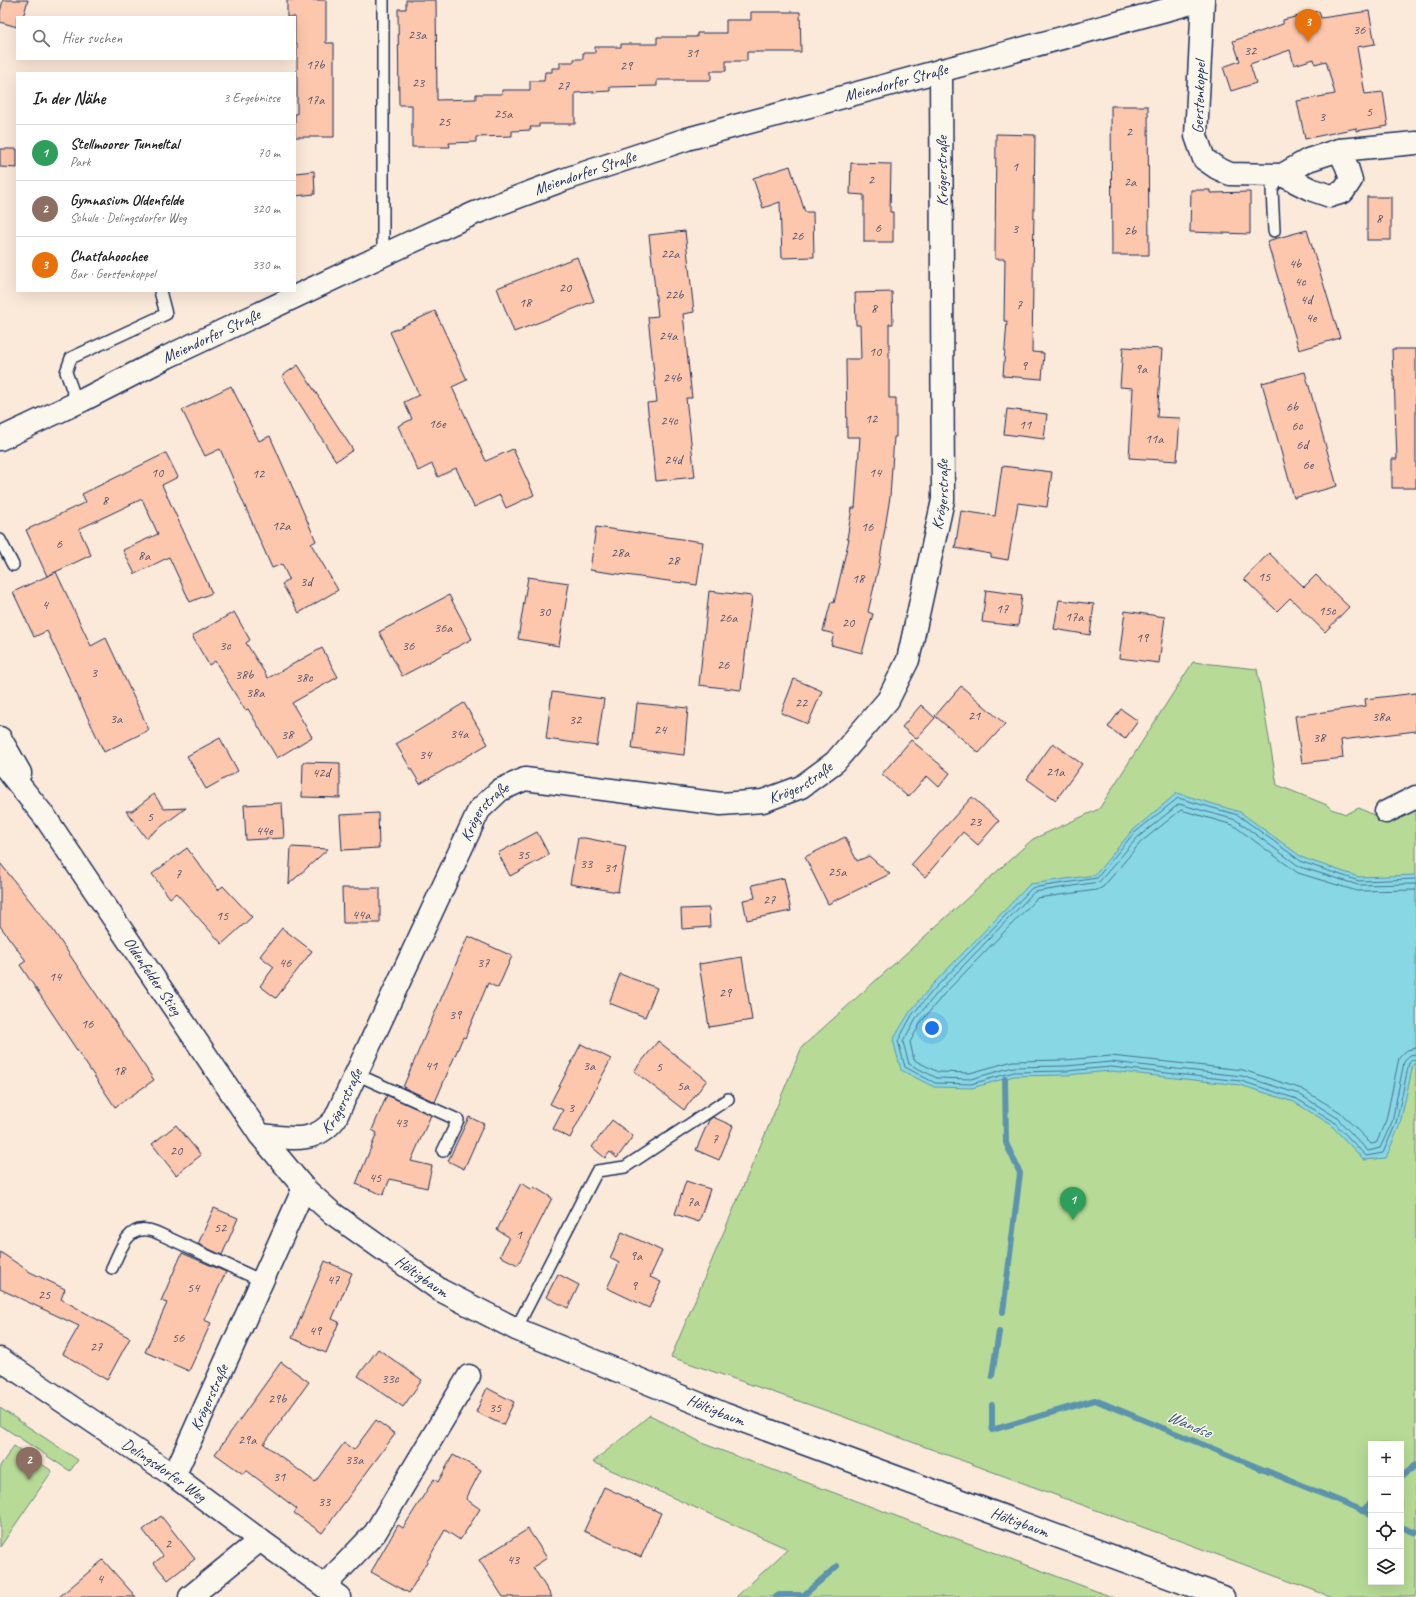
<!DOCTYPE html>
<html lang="de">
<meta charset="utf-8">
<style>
:root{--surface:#fff;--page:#f6f6f6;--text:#222;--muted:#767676;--line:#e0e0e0;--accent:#7c3aed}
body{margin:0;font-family:Caveat,sans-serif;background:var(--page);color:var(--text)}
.controls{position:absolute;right:12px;bottom:12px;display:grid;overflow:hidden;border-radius:0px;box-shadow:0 4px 16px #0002}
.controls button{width:36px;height:36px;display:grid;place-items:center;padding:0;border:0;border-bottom:1px solid var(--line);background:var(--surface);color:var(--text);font:20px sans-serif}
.you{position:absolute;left:932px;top:1028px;width:14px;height:14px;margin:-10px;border:3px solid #fff;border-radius:50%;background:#1a73e8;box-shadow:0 0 0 6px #1a73e833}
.badge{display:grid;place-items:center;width:26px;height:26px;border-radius:50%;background:var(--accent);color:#fff;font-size:13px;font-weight:700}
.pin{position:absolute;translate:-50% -33px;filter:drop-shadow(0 1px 2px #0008)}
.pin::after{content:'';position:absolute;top:21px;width:14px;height:12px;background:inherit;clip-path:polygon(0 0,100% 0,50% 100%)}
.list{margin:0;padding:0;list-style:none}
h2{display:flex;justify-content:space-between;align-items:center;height:52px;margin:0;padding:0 16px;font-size:17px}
h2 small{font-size:13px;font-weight:400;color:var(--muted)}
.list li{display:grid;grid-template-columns:26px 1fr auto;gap:12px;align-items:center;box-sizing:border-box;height:56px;padding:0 16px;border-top:1px solid var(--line)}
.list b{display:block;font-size:15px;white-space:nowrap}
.list p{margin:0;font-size:13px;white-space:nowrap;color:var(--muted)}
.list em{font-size:13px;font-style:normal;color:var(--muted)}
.icon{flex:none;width:22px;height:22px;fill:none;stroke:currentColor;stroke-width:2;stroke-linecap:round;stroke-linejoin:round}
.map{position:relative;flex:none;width:1416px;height:1597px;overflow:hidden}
.search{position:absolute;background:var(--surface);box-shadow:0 4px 16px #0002;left:16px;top:16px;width:280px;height:44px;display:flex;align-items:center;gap:10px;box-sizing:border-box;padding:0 14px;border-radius:0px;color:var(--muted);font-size:15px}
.panel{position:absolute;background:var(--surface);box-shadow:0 4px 16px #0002;left:16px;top:72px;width:280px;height:220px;border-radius:0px}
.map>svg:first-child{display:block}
.green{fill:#b7db96;stroke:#69857a;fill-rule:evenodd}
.water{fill:#88d7e4;stroke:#5c94ae}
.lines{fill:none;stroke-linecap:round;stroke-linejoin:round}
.shore{stroke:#477294;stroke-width:1}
.stream{stroke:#5c94ae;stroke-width:6}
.building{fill:#fcc7ad;stroke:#1b2f5e}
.service-casing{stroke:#1b2f5e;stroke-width:14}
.minor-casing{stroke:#1b2f5e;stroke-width:25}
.secondary-casing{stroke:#1b2f5e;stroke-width:25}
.primary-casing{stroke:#1b2f5e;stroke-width:25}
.service{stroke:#fbf7ec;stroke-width:11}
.minor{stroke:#fbf7ec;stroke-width:22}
.secondary{stroke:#fbf7ec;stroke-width:22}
.primary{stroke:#fbf7ec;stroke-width:22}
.labels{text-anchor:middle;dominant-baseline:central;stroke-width:3;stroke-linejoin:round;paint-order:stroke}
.number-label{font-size:14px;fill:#535572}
.street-label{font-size:16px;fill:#1b2f5e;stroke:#fbf7ec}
.water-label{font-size:17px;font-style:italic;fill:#365980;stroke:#fbf7ec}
</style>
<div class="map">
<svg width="1416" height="1597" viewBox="0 0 1416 1597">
<rect width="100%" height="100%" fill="#fbe9d9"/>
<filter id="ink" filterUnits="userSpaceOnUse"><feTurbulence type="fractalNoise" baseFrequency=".025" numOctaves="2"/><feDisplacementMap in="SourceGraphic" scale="8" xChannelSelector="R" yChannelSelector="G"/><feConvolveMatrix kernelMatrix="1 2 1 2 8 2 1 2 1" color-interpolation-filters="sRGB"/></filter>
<g filter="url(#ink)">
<g class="green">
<path d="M1193,662L1257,669L1277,785L1327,805L1331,809L1346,814L1359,808L1384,820L1416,805V1597H1332L836,1414L671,1357L802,1047L1033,839L1099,809ZM1371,1444H1401V1582H1371Z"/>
<polygon points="0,1408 78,1460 70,1471 0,1425"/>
<polygon points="650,1415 704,1444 1112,1597 736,1597 788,1549 593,1462"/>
<polygon points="14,1446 52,1471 0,1547 0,1466"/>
</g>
<polygon class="water" points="1177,793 1240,812 1303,858 1359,877 1416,875 1416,1062 1413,1065 1400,1124 1386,1158 1364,1160 1330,1124 1294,1102 1240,1085 1111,1071 1066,1075 1014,1076 972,1088 934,1087 901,1070 893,1040 909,1013 933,984 1030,884 1095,875 1131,832"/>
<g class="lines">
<g class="shore">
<polyline points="1416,879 1359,881 1302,862 1238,815 1178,798 1133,834 1097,878 1032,888 936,987 912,1015 898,1041 905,1067 935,1083 971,1084 1014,1072 1066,1071 1111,1067 1241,1081 1297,1099 1333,1121 1366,1156 1383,1153 1396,1123 1409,1063 1412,1060 1416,1059"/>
<polyline points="1416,884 1358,885 1300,867 1236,820 1179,804 1137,838 1099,882 1034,892 940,990 916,1018 903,1042 909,1064 937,1078 971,1079 1013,1067 1066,1066 1111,1062 1242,1076 1299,1094 1336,1117 1368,1151 1380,1148 1392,1122 1404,1062 1410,1055 1416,1054"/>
<polyline points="1416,890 1357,891 1298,873 1233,825 1181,810 1141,842 1103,887 1097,890 1037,898 944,994 921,1022 910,1042 914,1060 938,1072 970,1073 1013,1061 1065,1060 1111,1056 1243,1070 1302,1089 1340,1112 1371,1144 1376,1143 1386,1120 1399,1058 1407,1050 1416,1048"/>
</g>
<g class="stream">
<polyline points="1003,1312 1020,1173 1006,1143 1005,1079"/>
<polyline points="992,1376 999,1332"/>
<polyline points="992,1405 992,1430 1095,1400 1371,1514"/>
<polyline points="1401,1477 1416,1465"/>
<polyline points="1362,1511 1371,1503"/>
<polyline points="1401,1527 1416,1533"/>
<polyline points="776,1597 779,1595 804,1595 837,1566"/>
</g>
</g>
<g class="building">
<polygon points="3,0 28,0 23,17 17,17 17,27 0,22 0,12"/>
<polygon points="287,0 326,0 326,43 334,43 334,137 295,137 295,114 297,114 297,43 295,43 295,17 287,17"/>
<polygon points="406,0 436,0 437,100 476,99 476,94 502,94 502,90 530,90 530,81 544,81 545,72 552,72 552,68 560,68 560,62 574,62 574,59 583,59 583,53 595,53 595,47 621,47 621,44 657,44 657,37 697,37 697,33 726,33 726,20 751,20 751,12 800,12 801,52 747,52 747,61 726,61 726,71 711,71 711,80 657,80 657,86 610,87 610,91 575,93 575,124 539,124 539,127 530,127 531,130 512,131 512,136 476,137 476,142 449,143 450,147 412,147 412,105 399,105 398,9 406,9"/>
<polygon points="1319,11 1321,18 1369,11 1375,44 1357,47 1365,94 1383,92 1388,126 1356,131 1356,128 1305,139 1297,101 1335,94 1326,61 1315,64 1314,59 1294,65 1290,50 1250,64 1256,83 1231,91 1223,67 1240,61 1233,41 1283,24 1283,20"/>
<polygon points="1111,106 1148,106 1149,255 1112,255"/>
<polygon points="996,134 1035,135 1032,352 1044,353 1042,379 1003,376 1007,321 1004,321 1005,259 995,259"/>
<polygon points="0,149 17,149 17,168 0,167"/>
<polygon points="851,163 891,164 890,212 893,212 893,242 864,242 864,195 850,194"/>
<polygon points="790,166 805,212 813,212 814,257 782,258 780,202 763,208 753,178"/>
<polygon points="314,171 315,194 295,196 295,173"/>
<polygon points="1191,190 1210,190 1210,193 1250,192 1250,234 1190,232"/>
<rect x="1367" y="197" width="24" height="43"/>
<polygon points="1307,230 1340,338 1299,350 1267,241"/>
<polygon points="685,231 694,312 683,314 692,398 686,398 695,477 656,481 647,403 657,402 648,317 658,316 649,235"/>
<polygon points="577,257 594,301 514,332 497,288"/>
<polygon points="892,292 893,324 889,324 889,398 896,398 896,437 894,437 890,497 879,565 868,612 873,614 862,653 831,645 834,634 823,631 831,602 834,603 849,539 847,539 852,508 855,508 860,437 847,437 846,359 861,359 860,325 856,325 855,293"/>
<polygon points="435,311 467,380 452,387 486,461 513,449 534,495 506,508 500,495 474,507 456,468 438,477 432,464 418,471 398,426 412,419 404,402 419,395 390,332"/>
<polygon points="1123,347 1162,349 1157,417 1180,418 1177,461 1129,458 1133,388 1120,387"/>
<polygon points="1392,349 1416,349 1416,488 1392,488 1392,459 1397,459 1394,376 1393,376"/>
<polygon points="298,365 353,450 336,461 282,376"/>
<polygon points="1305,372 1337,486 1294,498 1262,383"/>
<polygon points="231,386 259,441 270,436 316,541 311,544 338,590 299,613 282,584 289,579 282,564 272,568 220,449 205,456 182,410"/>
<polygon points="1007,409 1047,414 1044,439 1004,434"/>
<polygon points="166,453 178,477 162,485 212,593 190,602 169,557 135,574 123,550 158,534 142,499 79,529 91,555 47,576 26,530 86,502 82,494"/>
<polygon points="1002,466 1052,472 1047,507 1018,503 1008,560 991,557 991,554 955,548 961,511 995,516"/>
<polygon points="596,527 703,542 697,585 590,570"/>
<polygon points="1269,553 1304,587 1316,575 1349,607 1325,632 1290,598 1277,611 1244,579"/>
<polygon points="56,572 91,646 106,638 149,730 104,752 47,631 34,637 13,592"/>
<polygon points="528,577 569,583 559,646 518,639"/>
<polygon points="986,590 1022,595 1018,626 982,622"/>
<polygon points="709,591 752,596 741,690 699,685"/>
<polygon points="449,595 472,639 402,676 379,632"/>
<polygon points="1059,600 1094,604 1090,635 1054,629"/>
<polygon points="1125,611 1165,617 1159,663 1119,658"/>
<polygon points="234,612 250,640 246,643 268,678 322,648 338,677 292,703 312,737 277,758 248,709 245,710 215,661 209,665 192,636"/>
<polygon points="794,679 822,691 808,724 781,713"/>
<polygon points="961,686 1005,724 979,753 935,716"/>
<polygon points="552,692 604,699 597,746 546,739"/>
<polygon points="1416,693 1416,731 1341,740 1343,758 1302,763 1295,716 1366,706 1365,699"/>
<polygon points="464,703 488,744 420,784 396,744"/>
<polygon points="637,703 688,708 684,755 632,749"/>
<polygon points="921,705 935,718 916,739 902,727"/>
<polygon points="1121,709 1138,721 1125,739 1108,727"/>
<polygon points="220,738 238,771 206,789 187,756"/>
<polygon points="911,740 950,773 939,787 927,776 908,797 882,774"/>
<polygon points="1053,743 1082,764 1056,800 1027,779"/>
<polygon points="303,762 340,763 340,798 302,797"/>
<polygon points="154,794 164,809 186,808 146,838 126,811 132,811"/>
<polygon points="972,797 999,821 978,845 963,832 925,877 911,865"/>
<polygon points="282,803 284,838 246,840 244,805"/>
<polygon points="378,813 379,848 342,850 340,815"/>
<polygon points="537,832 549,855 510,876 498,853"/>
<polygon points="845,837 857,861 869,856 890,874 828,904 805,857"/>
<polygon points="578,838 585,838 626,846 618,892 570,884"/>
<polygon points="291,847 328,849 289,884"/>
<polygon points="187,848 218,890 223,886 252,917 222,944 176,893 170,898 152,874"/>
<polygon points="0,863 53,930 154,1080 115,1107 20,965 26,961 0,926"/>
<polygon points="784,878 791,911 747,920 743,900 755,898 752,885"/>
<polygon points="342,888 380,888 380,923 343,923"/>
<polygon points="709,908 710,927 682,929 681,909"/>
<polygon points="282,928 312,951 276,998 260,986 274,967 260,956"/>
<polygon points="468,936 512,956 498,988 488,983 465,1038 463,1037 435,1102 403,1087"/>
<polygon points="742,957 752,1020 709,1027 699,964"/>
<polygon points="620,974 657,988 645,1017 609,1003"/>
<polygon points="658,1041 707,1080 684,1110 634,1071"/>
<polygon points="581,1044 611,1059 570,1138 553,1129 563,1110 550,1104"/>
<polygon points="387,1095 431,1115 411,1161 432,1166 427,1188 390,1179 383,1195 356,1184 377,1133 372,1130"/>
<polygon points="469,1117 484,1124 464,1169 448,1161"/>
<polygon points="713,1117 733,1126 719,1160 696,1150 709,1120"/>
<polygon points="612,1120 633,1136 617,1158 610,1152 605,1158 592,1147"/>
<polygon points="176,1125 201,1155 176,1175 152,1144"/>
<polygon points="686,1181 710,1189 699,1222 675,1214"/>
<polygon points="521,1183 533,1190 534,1187 552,1198 518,1265 500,1256 509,1237 497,1230"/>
<polygon points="214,1208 238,1218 222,1255 198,1244"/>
<polygon points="622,1232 662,1251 650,1277 661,1282 649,1308 607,1288 619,1263 610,1258"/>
<polygon points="0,1252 30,1272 65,1289 61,1299 130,1338 107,1380 63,1354 79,1326 0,1289"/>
<polygon points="182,1253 226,1272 204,1320 211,1323 189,1371 145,1352 167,1303 161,1301"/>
<polygon points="325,1261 352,1273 332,1319 339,1322 326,1353 292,1338"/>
<polygon points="558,1274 579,1285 568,1308 546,1297"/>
<polygon points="378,1349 422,1380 403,1407 358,1376"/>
<polygon points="281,1362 309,1382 264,1444 315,1482 344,1443 354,1450 376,1420 395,1434 322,1533 294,1513 297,1509 246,1470 243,1474 215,1454"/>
<polygon points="487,1388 514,1402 503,1425 476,1412"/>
<polygon points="453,1455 481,1470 466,1499 480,1509 460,1540 445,1530 409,1593 371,1572 398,1525 403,1528 434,1479 438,1482"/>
<polygon points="604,1487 661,1513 641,1557 584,1531"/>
<polygon points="161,1516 195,1559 168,1580 154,1563 163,1556 143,1530"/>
<polygon points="528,1529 547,1558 533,1567 552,1597 503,1597 479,1560"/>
<polygon points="103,1560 136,1597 59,1597"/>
</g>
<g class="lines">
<defs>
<g id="service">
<polyline points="383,0 383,255"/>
<polyline points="1274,231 1272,189 1282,175"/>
<polyline points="77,403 66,372 71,358 166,314 160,291"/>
<polyline points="0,540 13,565"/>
<polyline points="356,1074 458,1120 443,1151"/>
<path d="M112,1268C119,1253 127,1226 147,1230C152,1230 158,1233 162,1235L262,1281"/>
<polyline points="516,1329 597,1171 625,1167 728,1099"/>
</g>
<g id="minor">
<polyline points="1203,0 1196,136 1204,159 1217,168 1230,174 1282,175 1308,160 1339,150 1347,167 1351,180 1343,192 1330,196 1310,189 1282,175"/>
<polyline points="1339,150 1416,143"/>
<polyline points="1386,812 1416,797"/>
<path id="s1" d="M260,1135C290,1138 314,1145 335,1119L479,810L500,790L525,779L721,804L763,801L801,787L835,762L888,700L908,660L943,500L941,70"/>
<path id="s2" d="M0,1359L174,1476L260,1540L339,1597"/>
<path id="s3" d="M174,1476L304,1188"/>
<polyline points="324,1586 375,1533 469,1376"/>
<polyline points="190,1597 260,1540"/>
</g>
<g id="secondary">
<polyline points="0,738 20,773"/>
<path id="s4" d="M0,761L45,817L260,1135L304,1188L332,1213L440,1290L516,1329L724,1414L1223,1597"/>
</g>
<g id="primary">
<path id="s5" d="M0,439L83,400L167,357L409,243L475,213L563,180L687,139L1203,0"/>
</g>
</defs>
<use href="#service" class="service-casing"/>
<use href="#minor" class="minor-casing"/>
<use href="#secondary" class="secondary-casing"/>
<use href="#primary" class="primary-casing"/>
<use href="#service" class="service"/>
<use href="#minor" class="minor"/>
<use href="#secondary" class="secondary"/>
<use href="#primary" class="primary"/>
</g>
</g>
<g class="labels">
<g class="number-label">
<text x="1359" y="29">36</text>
<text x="417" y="34">23a</text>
<text x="1250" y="50">32</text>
<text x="692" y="52">31</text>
<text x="315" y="64">17b</text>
<text x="626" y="65">29</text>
<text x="418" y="82">23</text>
<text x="563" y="85">27</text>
<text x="315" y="99">17a</text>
<text x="1369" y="111">5</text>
<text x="503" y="113">25a</text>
<text x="1322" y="116">3</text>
<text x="444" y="121">25</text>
<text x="1129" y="131">2</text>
<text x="1015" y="166">1</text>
<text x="871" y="179">2</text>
<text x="1130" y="181">2a</text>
<text x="1379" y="218">8</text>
<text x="878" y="227">6</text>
<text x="1015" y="228">3</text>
<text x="1130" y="230">2b</text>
<text x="797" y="235">26</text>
<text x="670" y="253">22a</text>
<text x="1295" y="263">4b</text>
<text x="1300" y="281">4c</text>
<text x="565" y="287">20</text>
<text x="674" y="294">22b</text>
<text x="1306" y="299">4d</text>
<text x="525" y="302">18</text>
<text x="1019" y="304">7</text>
<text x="874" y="308">8</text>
<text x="1311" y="317">4e</text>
<text x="668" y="335">24a</text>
<text x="875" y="351">10</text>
<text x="1024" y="365">9</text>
<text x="1141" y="368">9a</text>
<text x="672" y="377">24b</text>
<text x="1292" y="406">6b</text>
<text x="871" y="418">12</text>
<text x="669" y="420">24c</text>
<text x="437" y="423">16e</text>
<text x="1025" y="424">11</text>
<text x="1297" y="425">6c</text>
<text x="1154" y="438">11a</text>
<text x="1302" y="444">6d</text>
<text x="673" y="459">24d</text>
<text x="1308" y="464">6e</text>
<text x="157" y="472">10</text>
<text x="875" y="472">14</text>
<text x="258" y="473">12</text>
<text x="105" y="500">8</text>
<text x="281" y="525">12a</text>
<text x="867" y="526">16</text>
<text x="59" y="543">6</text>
<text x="620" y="552">28a</text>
<text x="144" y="555">8a</text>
<text x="673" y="560">28</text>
<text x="1264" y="576">15</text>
<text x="858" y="578">18</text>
<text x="306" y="581">3d</text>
<text x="45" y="604">4</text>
<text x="1002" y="608">17</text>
<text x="1327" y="610">15c</text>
<text x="544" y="611">30</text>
<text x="1074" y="616">17a</text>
<text x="728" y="617">26a</text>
<text x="848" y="622">20</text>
<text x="443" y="627">36a</text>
<text x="1142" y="637">19</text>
<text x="225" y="645">3c</text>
<text x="408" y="645">36</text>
<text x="723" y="664">26</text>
<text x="94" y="672">3</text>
<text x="244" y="674">38b</text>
<text x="304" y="677">38c</text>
<text x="255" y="692">38a</text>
<text x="801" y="702">22</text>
<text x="974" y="715">21</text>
<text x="1381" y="716">38a</text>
<text x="116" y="718">3a</text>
<text x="575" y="719">32</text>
<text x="660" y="729">24</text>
<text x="459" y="733">34a</text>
<text x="287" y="734">38</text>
<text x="1319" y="737">38</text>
<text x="425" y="754">34</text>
<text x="1055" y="771">21a</text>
<text x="321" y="772">42d</text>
<text x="150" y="816">5</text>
<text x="975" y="821">23</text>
<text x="264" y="830">44e</text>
<text x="523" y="854">35</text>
<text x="586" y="863">33</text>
<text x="610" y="867">31</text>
<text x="837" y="871">25a</text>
<text x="178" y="873">7</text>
<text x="769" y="899">27</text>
<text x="361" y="914">44a</text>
<text x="222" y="915">15</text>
<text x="285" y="962">46</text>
<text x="483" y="962">37</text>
<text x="55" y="976">14</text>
<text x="725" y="992">29</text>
<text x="455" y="1014">39</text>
<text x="87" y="1023">16</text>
<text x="431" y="1065">41</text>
<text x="589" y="1065">3a</text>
<text x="659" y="1066">5</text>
<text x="119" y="1070">18</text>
<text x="683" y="1085">5a</text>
<text x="571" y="1107">3</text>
<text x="401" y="1122">43</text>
<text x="715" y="1138">7</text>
<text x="176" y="1150">20</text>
<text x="375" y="1177">45</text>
<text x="693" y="1201">7a</text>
<text x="220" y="1227">52</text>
<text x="519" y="1234">1</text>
<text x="636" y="1255">9a</text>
<text x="333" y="1279">47</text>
<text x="634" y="1285">9</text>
<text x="193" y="1287">54</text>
<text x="44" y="1294">25</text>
<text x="315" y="1330">49</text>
<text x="178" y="1337">56</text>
<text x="96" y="1346">27</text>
<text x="390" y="1378">33c</text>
<text x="277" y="1398">29b</text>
<text x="495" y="1407">35</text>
<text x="247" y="1439">29a</text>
<text x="354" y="1459">33a</text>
<text x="279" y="1476">31</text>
<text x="324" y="1501">33</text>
<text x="168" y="1543">2</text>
<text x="513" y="1559">43</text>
<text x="100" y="1578">4</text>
</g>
<g class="street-label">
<text stroke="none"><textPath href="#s5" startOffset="967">Meiendorfer Straße</textPath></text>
<text transform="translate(1199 97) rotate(-88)">Gerstenkoppel</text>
<text transform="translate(942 171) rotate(-90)">Krögerstraße</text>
<text stroke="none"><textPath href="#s5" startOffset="643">Meiendorfer Straße</textPath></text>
<text stroke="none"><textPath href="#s5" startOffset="235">Meiendorfer Straße</textPath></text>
<text stroke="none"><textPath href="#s1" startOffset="1096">Krögerstraße</textPath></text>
<text stroke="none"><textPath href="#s1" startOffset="760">Krögerstraße</textPath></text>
<text stroke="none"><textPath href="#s1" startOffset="424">Krögerstraße</textPath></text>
<text stroke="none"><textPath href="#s4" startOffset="264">Oldenfelder Stieg</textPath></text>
<text stroke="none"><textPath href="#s1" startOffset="100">Krögerstraße</textPath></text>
<text stroke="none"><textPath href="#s4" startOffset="672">Höltigbaum</textPath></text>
<text stroke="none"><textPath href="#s3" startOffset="86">Krögerstraße</textPath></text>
<text stroke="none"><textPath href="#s4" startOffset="996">Höltigbaum</textPath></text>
<text stroke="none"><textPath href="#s2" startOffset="198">Delingsdorfer Weg</textPath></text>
<text stroke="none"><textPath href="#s4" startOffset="1320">Höltigbaum</textPath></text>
</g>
<g class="water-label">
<text transform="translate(1189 1424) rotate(23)">Wandse</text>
</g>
</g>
</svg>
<div class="controls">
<button>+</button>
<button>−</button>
<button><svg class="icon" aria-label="locate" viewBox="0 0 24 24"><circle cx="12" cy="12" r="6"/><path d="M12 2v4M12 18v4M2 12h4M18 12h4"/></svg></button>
<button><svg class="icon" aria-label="layers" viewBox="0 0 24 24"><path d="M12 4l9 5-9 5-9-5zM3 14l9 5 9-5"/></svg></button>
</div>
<div class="you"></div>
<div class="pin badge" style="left:1073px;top:1220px;background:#2e9e5b">1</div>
<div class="pin badge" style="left:29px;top:1480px;background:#8d6e63">2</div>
<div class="pin badge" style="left:1308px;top:42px;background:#e8710a">3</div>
<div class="search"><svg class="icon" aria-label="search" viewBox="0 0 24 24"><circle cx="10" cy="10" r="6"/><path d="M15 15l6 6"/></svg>Hier suchen</div>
<section class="panel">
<h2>In der Nähe<small>3 Ergebnisse</small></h2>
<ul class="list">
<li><span class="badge" style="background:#2e9e5b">1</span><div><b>Stellmoorer Tunneltal</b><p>Park</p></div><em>70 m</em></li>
<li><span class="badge" style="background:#8d6e63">2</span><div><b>Gymnasium Oldenfelde</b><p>Schule · Delingsdorfer Weg</p></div><em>320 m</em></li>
<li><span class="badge" style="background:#e8710a">3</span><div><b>Chattahoochee</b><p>Bar · Gerstenkoppel</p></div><em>330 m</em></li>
</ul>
</section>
</div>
